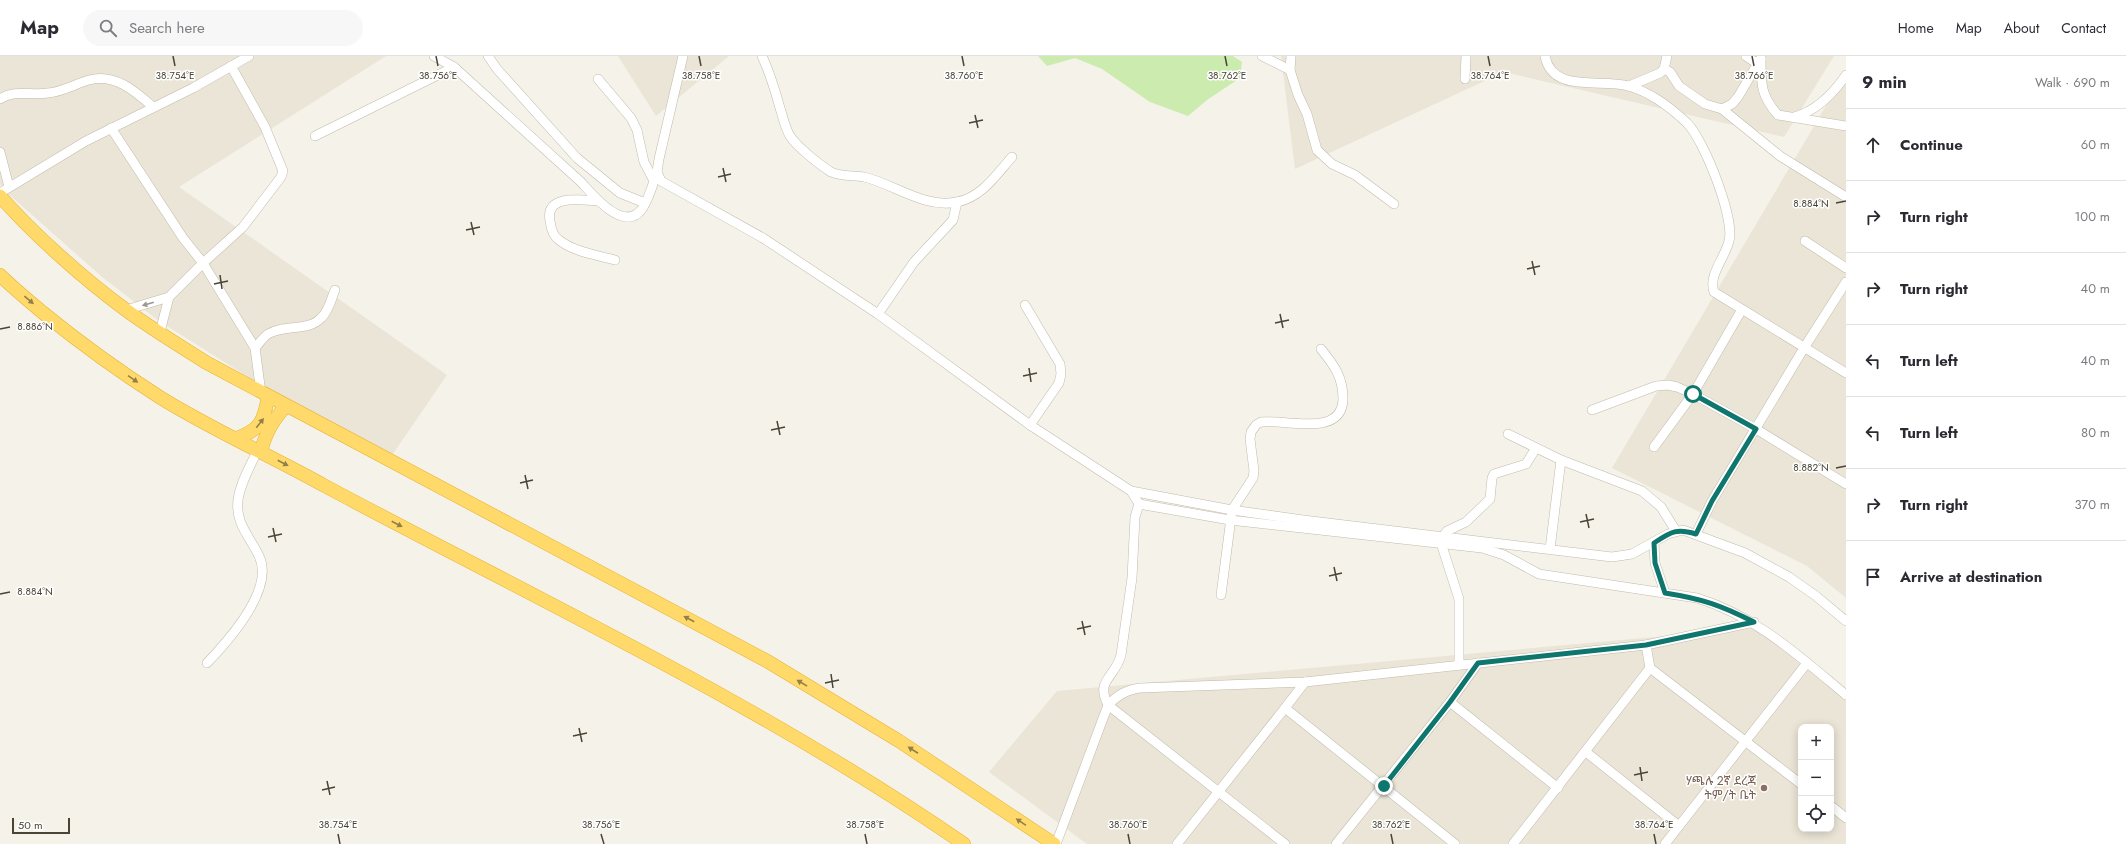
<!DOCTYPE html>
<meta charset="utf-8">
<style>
:root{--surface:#fff;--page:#f7f7f7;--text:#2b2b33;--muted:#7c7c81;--line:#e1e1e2}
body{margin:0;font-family:Jost,"Noto Sans Ethiopic",sans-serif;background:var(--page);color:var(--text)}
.controls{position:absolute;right:12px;bottom:12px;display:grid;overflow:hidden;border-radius:8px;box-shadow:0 2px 10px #0003}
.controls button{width:36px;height:36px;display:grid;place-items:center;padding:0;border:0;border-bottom:1px solid var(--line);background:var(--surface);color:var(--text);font:20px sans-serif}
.scale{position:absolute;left:12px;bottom:10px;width:58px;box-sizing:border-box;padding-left:4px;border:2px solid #494436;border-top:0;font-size:11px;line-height:14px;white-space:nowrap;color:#494436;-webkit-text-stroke:3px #fff;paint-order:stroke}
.stop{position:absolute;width:12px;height:12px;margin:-9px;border:3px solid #0f766e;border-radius:50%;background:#fff}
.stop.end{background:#0f766e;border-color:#fff;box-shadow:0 1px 4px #0008}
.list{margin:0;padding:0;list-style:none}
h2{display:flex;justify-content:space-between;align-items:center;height:52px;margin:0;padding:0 16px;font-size:17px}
h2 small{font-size:13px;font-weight:400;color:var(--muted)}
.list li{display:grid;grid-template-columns:26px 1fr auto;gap:12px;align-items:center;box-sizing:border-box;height:72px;padding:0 16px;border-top:1px solid var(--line)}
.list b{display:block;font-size:15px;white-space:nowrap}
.list em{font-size:13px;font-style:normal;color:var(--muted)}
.icon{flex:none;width:22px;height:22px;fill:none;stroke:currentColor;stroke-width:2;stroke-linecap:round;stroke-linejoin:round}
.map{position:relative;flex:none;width:1846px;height:788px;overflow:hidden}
header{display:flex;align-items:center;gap:24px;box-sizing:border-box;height:56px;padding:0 20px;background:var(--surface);border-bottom:1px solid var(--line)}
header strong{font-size:19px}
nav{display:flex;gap:22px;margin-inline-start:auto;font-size:14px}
.search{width:280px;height:36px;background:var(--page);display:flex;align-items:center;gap:10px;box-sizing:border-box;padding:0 14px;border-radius:22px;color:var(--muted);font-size:15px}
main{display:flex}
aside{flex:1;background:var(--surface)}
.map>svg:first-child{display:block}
.residential{fill:#eae5d6;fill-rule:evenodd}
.green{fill:#ccecaf}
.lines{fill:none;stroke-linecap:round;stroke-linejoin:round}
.minor-casing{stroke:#c1bbaa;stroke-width:10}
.highway-casing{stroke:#e7b231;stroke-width:14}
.minor{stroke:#fff;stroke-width:9}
.highway{stroke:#ffd96a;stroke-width:13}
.oneway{fill:#92804b}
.oneway2{fill:#9b9890}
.route{stroke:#0f766e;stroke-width:5}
.ticks{fill:none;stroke:#494436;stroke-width:1.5}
.education-dot{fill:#8d6e63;stroke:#fff;stroke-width:1.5}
.labels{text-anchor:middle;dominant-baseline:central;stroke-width:3;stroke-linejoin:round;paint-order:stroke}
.education-label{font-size:12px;fill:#785e54;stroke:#fff;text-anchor:end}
.ticks-label{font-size:10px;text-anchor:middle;fill:#494436;stroke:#fff;stroke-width:3;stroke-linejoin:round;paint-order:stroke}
</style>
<header>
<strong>Map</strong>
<div class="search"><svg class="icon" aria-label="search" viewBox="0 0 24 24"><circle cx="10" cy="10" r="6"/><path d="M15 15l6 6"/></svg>Search here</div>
<nav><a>Home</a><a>Map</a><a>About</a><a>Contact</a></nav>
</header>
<main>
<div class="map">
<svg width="1846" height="788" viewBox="0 0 1846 788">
<rect width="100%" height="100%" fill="#f5f2e9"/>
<g class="residential">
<polygon points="0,0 386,0 179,131 447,319 386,408 159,265 101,220 4,134 0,128"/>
<polygon points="618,0 729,0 656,60"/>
<polygon points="1281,0 1834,0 1784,81 1504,16 1295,113"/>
<polygon points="1846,16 1846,542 1807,510 1612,412"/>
<path d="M1766,571L1846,636V788H1087L989,716L1057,635ZM1801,671H1831V773H1801Z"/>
</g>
<polygon class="green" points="1038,0 1233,0 1242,6 1240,22 1207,44 1188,60 1150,46 1102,13 1075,2 1047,10"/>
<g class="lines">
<defs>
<g id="minor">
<path d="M434,0L454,11L581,126C592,138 624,178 642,153C649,143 653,128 657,116"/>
<polyline points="488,0 497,13 577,102 620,137 645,147"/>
<polyline points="683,0 659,103 657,116 661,125 763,182 878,258 1030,369 1131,435 1232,454 1303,464 1612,501 1632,498 1668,478 1683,474 1745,497 1789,521 1816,540 1846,565"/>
<path d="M762,0C770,17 775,34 780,52C783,61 785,72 790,80C797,91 820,109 831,116C842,121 853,119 864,121C894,128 925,153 957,146C982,141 996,119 1012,101"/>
<polyline points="1262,0 1290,14"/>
<polyline points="1291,0 1290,14 1298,39 1307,58 1317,94 1332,108 1355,119 1394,148"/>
<path d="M1545,0C1552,38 1602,22 1628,30C1651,36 1670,51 1687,67C1704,84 1735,162 1729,185C1725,202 1708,219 1714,236L1846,317"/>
<polyline points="1746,0 1758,8"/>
<path d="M1761,3C1761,29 1761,40 1778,59L1846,70"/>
<polyline points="231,10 265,71 283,115 281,121 243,171 203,207 255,292 261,337"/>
<polyline points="1664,13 1670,16 1679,30 1705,48 1722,53 1732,48 1738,41 1761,2"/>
<polyline points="598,23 631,62 637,74 644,106 654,125"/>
<polyline points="1465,23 1466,0"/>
<polyline points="1629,30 1660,17 1664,13 1667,0"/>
<path d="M0,43C15,33 31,40 48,37C62,36 75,28 89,24C115,17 135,35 153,51"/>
<polyline points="1722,53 1780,100 1846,141"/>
<path d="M1794,61C1816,55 1833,38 1846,19"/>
<polyline points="111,72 183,182 203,207 169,241 160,276"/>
<polyline points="315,80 454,11"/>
<polyline points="0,96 9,131"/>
<polyline points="0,137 86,85 193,32 249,0"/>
<path d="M598,145C581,144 545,138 550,165C551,173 553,180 559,184C574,196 597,199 615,204"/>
<polyline points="1805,185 1846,212"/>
<polyline points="1025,249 1060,308 1061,318 1059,327 1030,369"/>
<polyline points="126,254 169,241"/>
<polyline points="878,258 914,206 953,164 957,146"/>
<path d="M255,292C259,288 263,281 268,278C284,268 308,276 321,262C329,255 331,243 335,234"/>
<polyline points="1592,354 1656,330 1668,329 1677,331 1693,338 1756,373 1846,428"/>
<polyline points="1508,378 1561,404 1642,435 1661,451 1676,475"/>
<polyline points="1654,391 1693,338 1741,255"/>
<path d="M1131,435L1139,448L1135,461L1132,522L1121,599C1115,622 1095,624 1108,649C1118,639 1126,634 1140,632L1305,626L1646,589L1650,612"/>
<path d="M1139,448L1230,464L1482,492L1504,499L1539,518L1697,542C1756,560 1799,600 1846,639"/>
<polyline points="1696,478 1712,445 1804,292 1846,226"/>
<polyline points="1443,480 1447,475 1466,466 1490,443 1492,422 1494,418 1526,408 1536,392"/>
<polyline points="1441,487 1459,543 1459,609"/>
<polyline points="1654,487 1655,507 1665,537"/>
<polyline points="1550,493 1561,404"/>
<path d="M1221,539L1232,454L1253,422L1254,415L1250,383L1251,376L1256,369L1261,366C1286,363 1342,382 1343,343C1343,321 1334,309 1321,293"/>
<polyline points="1646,589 1754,566"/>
<path d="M207,607C229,584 275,533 259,500C250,481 235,467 238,444C240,427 251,409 258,393"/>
<polyline points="1450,646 1478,607"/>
<polyline points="1285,652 1305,626"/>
<polyline points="1586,696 1679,770 1665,788"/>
<polyline points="1831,750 1846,762"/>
<polyline points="1679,770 1807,607"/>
<polyline points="1056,788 1108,649 1285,788"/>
<polyline points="1177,788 1285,652 1455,788"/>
<polyline points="1336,788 1450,646 1558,732"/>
<polyline points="1513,788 1650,612 1801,728"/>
</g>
<g id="highway">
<path d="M0,140C33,178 85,224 126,254C152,273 180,290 207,307L767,605L899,685L1054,788"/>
<path d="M0,219C13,232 28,244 42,256C80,287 120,316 161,342C213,374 271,400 325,430C540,545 763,649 964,788"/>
<path d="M237,382C260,374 264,365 268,341"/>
<path d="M261,395C266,376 273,364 286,350"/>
</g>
</defs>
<use href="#minor" class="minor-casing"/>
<use href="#highway" class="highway-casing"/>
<use href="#minor" class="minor"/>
<use href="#highway" class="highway"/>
</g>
<defs><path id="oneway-solid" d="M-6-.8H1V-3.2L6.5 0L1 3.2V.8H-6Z"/></defs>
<g class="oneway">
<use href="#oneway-solid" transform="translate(29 244) rotate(40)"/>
<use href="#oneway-solid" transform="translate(133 323) rotate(34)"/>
<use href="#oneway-solid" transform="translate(260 367) rotate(-52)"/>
<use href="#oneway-solid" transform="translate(283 407) rotate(28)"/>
<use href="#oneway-solid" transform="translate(397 468) rotate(28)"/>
<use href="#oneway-solid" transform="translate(689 563) rotate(-152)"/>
<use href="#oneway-solid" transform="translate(802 627) rotate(-149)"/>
<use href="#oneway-solid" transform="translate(913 694) rotate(-147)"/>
<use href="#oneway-solid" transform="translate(1021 766) rotate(-146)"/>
</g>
<use class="oneway2" href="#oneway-solid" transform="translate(148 248) rotate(164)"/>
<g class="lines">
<path class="route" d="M1384,730L1450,646L1478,607L1646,589L1754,566C1720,549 1703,543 1665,537L1655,507L1654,487C1671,476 1676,472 1696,478L1712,445L1756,373L1693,338"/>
</g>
<path class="ticks" d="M173,0L175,10M436,0L438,10M699,0L701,10M962,0L964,10M1225,0L1227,10M1488,0L1490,10M1752,0L1754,10M975,59L978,72M969,67L983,64M723,112L726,126M718,121L731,118M1836,147L1846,145M471,166L474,179M466,174L480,171M1532,205L1535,219M1527,213L1540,210M220,219L222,233M214,228L228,225M1280,258L1283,272M1275,267L1289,264M0,273L10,271M1029,312L1031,326M1023,320L1037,317M777,365L780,379M771,374L785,371M1836,412L1846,410M525,419L528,433M520,427L533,424M1586,458L1589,472M1580,466L1594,463M273,472L276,486M268,481L282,478M1334,511L1337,525M1329,520L1342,517M0,538L10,536M1082,565L1085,579M1077,573L1091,570M831,618L833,632M825,627L839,624M579,672L582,686M573,680L587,677M1640,711L1642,725M1634,719L1648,716M327,725L330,739M322,734L335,731M338,778L340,788M601,778L604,788M865,778L867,788M1128,778L1130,788M1391,778L1393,788M1654,778L1656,788"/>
<circle class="education-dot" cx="1764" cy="732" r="4"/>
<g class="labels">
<g class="education-label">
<text x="1756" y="725">ሃጫሉ 2ኛ ደረጃ<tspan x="1756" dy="14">ትም/ት ቤት</tspan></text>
</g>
</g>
<g class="ticks-label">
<text x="175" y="23">38.754°E</text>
<text x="438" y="23">38.756°E</text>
<text x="701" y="23">38.758°E</text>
<text x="964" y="23">38.760°E</text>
<text x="1227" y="23">38.762°E</text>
<text x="1490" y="23">38.764°E</text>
<text x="1754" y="23">38.766°E</text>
<text x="1811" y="151">8.884°N</text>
<text x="35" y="274">8.886°N</text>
<text x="1811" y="415">8.882°N</text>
<text x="35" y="539">8.884°N</text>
<text x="338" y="772">38.754°E</text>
<text x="601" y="772">38.756°E</text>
<text x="865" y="772">38.758°E</text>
<text x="1128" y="772">38.760°E</text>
<text x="1391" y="772">38.762°E</text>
<text x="1654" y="772">38.764°E</text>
</g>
</svg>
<div class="controls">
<button>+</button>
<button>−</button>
<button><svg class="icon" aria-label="locate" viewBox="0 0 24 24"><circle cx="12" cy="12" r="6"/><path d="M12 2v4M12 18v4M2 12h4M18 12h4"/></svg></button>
</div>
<div class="scale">50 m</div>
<div class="stop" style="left:1693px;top:338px"></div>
<div class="stop end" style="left:1384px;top:730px"></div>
</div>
<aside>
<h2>9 min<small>Walk · 690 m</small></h2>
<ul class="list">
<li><svg class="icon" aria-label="ahead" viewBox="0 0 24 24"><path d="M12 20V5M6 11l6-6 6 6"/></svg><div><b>Continue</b></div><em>60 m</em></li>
<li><svg class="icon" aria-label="right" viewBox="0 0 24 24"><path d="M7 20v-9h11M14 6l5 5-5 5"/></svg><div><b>Turn right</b></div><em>100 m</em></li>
<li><svg class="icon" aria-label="right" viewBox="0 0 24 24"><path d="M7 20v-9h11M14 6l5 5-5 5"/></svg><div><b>Turn right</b></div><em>40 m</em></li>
<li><svg class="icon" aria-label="left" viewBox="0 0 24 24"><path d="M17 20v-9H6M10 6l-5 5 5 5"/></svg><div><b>Turn left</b></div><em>40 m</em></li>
<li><svg class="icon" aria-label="left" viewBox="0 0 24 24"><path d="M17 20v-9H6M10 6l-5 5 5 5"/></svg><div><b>Turn left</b></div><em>80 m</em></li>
<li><svg class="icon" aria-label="right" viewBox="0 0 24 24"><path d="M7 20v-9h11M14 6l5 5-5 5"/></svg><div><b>Turn right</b></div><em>370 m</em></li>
<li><svg class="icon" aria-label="arrive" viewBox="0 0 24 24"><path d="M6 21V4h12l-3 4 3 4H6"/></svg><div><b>Arrive at destination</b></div></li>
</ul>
</aside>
</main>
